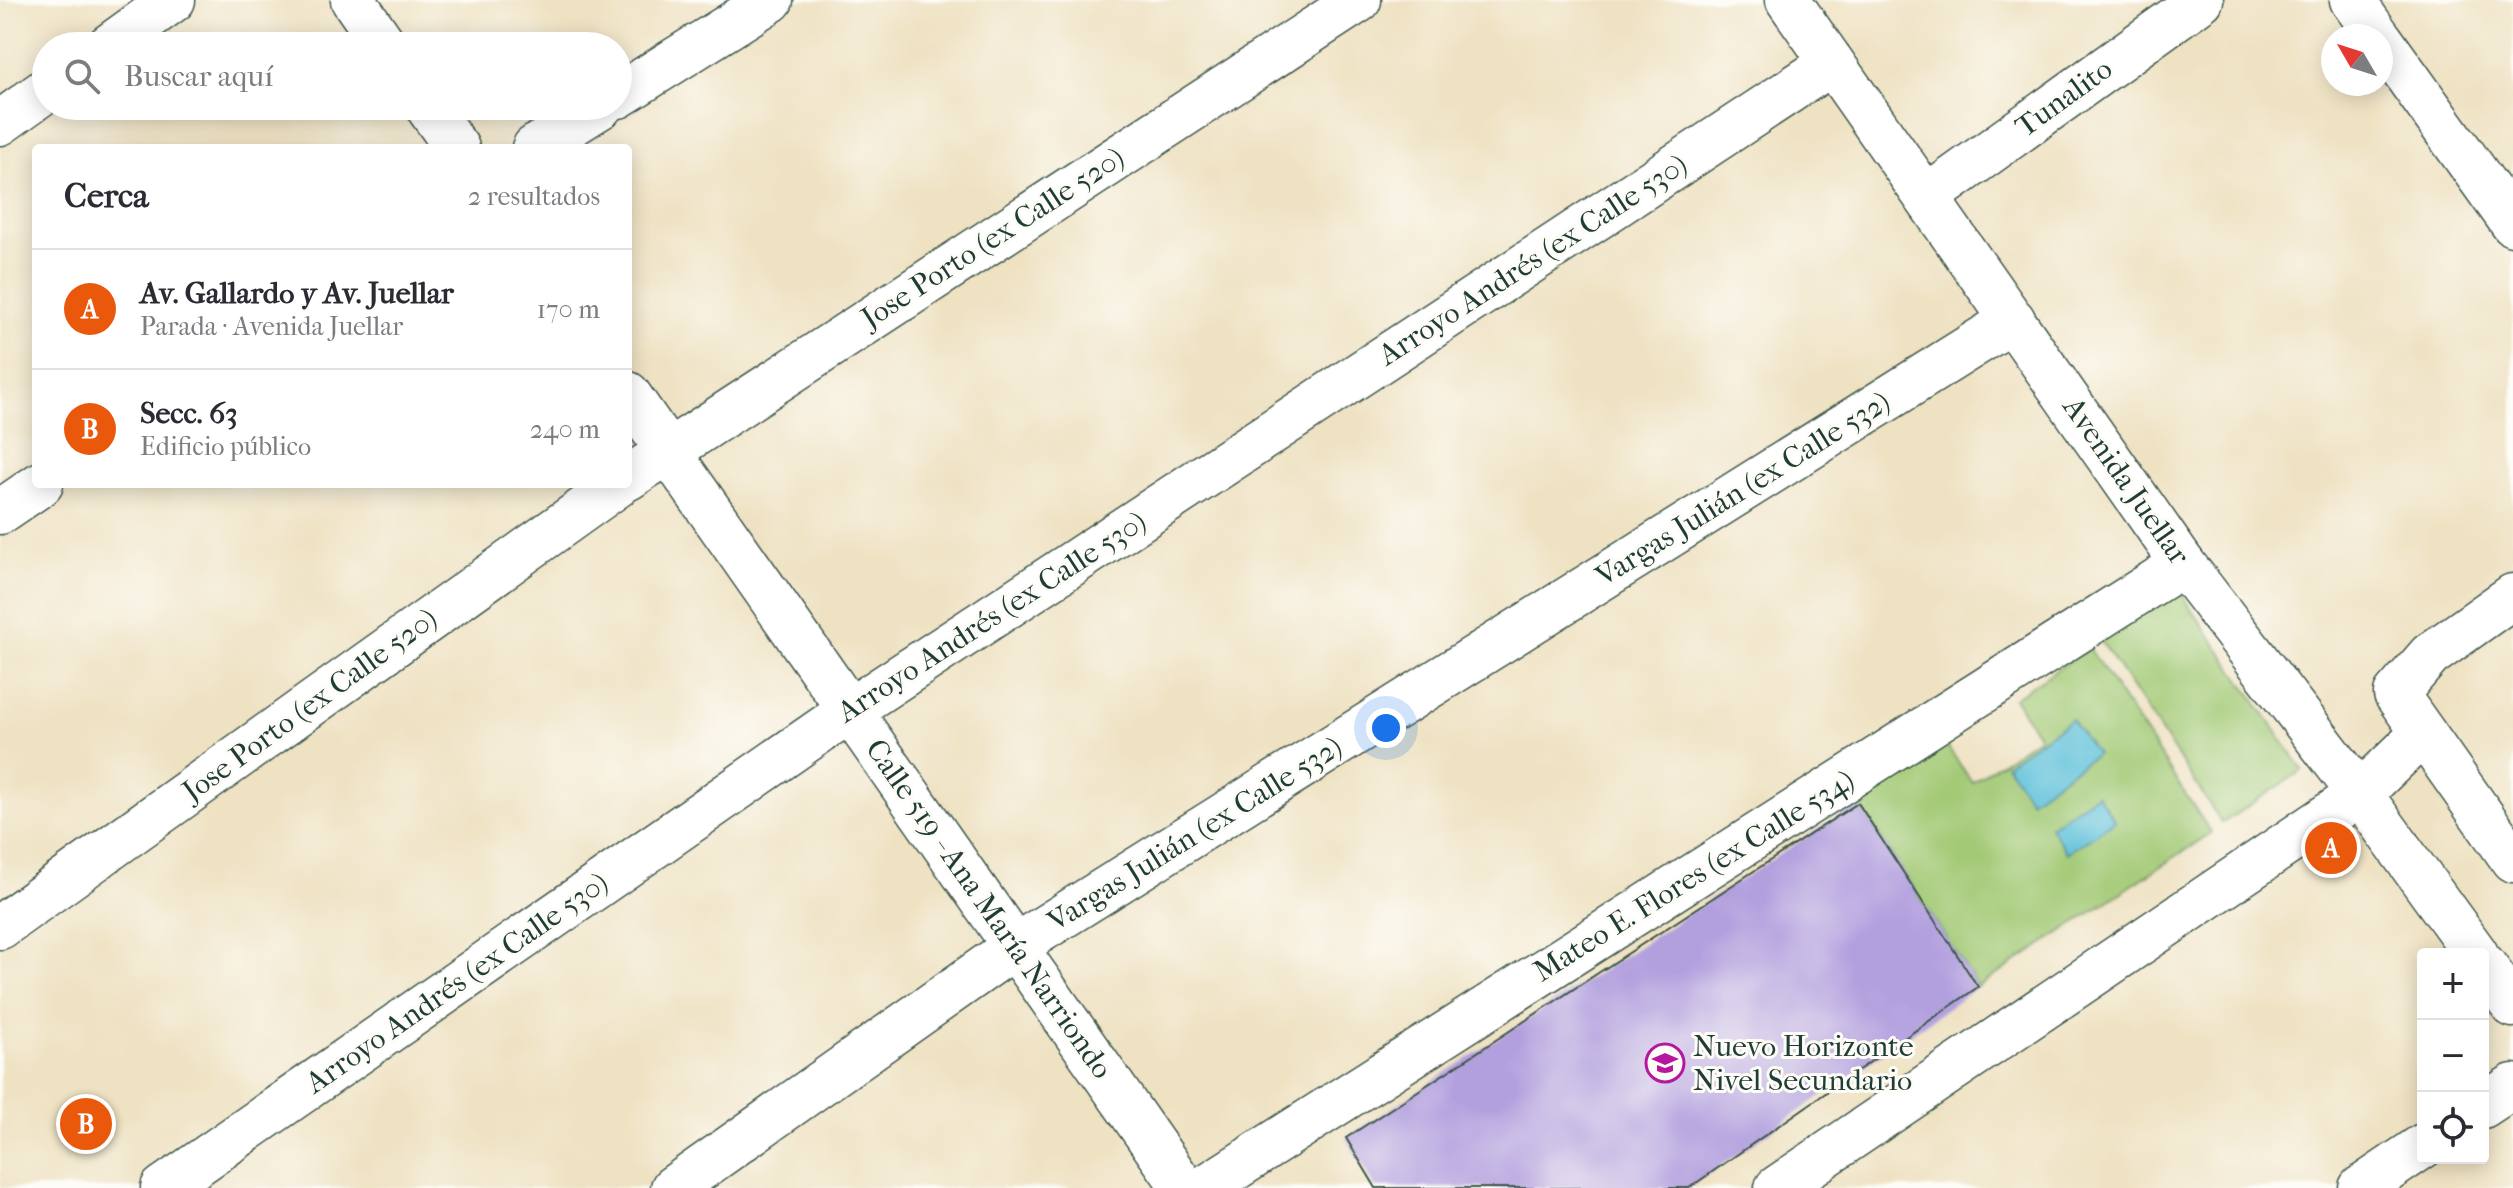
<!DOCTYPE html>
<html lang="es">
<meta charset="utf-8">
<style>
:root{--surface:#fff;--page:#f2f2f3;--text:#2b2b33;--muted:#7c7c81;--line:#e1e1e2;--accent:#ea580c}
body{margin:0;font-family:"IM FELL French Canon",serif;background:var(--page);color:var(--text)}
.controls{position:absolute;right:24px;bottom:24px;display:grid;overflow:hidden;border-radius:8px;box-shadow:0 4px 20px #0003}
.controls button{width:72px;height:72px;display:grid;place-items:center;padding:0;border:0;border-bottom:2px solid var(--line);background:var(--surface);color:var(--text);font:40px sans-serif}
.compass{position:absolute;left:2321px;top:24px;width:72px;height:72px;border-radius:50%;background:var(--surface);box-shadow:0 4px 20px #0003;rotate:309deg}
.you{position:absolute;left:1386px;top:728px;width:28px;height:28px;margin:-20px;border:6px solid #fff;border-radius:50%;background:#1a73e8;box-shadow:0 0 0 12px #1a73e833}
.badge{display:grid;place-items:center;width:52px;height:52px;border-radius:50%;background:var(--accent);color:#fff;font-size:26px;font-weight:700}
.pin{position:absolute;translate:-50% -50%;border:4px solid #fff;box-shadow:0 2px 8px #0006}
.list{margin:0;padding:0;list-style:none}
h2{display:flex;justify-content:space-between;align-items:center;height:104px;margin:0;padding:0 32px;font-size:34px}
h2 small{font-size:26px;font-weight:400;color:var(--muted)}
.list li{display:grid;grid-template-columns:52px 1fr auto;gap:24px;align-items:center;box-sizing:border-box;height:120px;padding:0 32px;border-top:2px solid var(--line)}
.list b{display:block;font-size:30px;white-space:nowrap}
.list p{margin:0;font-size:26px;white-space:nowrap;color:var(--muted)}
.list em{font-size:26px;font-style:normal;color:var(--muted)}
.icon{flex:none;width:44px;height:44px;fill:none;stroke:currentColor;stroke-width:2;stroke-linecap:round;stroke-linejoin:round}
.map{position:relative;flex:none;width:2513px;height:1188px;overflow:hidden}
.search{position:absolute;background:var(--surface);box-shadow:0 4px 20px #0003;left:32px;top:32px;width:600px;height:88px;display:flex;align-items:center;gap:20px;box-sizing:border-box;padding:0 28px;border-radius:44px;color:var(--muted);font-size:30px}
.panel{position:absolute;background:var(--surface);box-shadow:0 4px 20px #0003;left:32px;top:144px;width:600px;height:344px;border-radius:8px}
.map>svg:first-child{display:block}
.green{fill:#a2c974;stroke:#608354;stroke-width:2}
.water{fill:#5cc0da;stroke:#3e7e87;stroke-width:2}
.building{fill:#b19fde}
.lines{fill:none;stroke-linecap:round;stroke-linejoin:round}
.minor-casing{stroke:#3e5649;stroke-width:47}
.tertiary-casing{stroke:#3e5649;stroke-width:47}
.minor{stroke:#fff;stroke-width:44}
.tertiary{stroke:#fff;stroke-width:44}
.labels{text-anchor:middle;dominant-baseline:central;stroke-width:6;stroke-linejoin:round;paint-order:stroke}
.street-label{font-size:30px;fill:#1f3d34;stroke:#fdfcf7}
.poi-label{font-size:30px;fill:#1f3d34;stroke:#fdfcf7;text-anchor:start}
</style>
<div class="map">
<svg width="2513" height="1188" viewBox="0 0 2513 1188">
<rect width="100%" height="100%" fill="#fdfcf7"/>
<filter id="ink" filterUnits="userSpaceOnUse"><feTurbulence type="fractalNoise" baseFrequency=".0125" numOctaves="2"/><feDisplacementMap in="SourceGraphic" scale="16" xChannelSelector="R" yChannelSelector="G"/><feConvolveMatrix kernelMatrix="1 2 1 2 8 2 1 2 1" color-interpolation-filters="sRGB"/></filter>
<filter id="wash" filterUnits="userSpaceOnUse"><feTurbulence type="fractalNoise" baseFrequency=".006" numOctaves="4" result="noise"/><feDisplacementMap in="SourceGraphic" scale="32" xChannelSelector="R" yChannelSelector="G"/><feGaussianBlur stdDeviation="1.8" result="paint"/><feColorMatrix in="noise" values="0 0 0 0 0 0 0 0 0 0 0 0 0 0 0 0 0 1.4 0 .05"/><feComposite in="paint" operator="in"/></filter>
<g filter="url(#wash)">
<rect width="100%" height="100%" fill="#efe2c3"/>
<g class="green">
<polygon points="2177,588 2303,770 2222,823 2099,638"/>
<polygon points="2089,648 2211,833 1978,987 1858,803 1947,746 1972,782 2039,737 2014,698"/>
</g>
<g class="water">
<polygon points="2071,719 2096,754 2030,800 2006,764"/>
<polygon points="2097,794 2115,821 2067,853 2050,826"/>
</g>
<g id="blocks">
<polygon class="building" points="1858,803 1978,987 1689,1188 1376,1188 1346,1138"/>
</g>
</g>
<g filter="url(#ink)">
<use href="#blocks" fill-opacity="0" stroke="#3e5649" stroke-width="2"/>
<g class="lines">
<defs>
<g id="minor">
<polyline points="353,0 385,46"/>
<polyline points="1788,0 2183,564 2360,794 2476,954"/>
<polyline points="2352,0 2378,36"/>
<polyline points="2381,40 2513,224"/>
<polyline points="109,46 173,0"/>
<polyline points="427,106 457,148"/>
<polyline points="0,123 46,90"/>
<polyline points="1927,197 2201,0"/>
<polyline points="628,394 1184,1188"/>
<polyline points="628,478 1359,0"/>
<polyline points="2513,596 2430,655 2396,694 2513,860"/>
<polyline points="0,927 619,484"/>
<polyline points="2483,964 2513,1005"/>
<polyline points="2483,1106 2513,1086"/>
<polyline points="163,1188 850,710 1832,63"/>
<polyline points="673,1188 1017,945 2013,320"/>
<polyline points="1204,1188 2183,564"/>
<polyline points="1777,1188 2360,794 2423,733"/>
<polyline points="2361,1188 2423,1146"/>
</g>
<g id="tertiary">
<polyline points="618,96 771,0"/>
<polyline points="534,148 601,106"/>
<polyline points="0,512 41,484"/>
</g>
</defs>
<use href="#minor" class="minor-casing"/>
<use href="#tertiary" class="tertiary-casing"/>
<use href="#minor" class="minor"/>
<use href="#tertiary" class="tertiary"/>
</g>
</g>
<defs>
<symbol id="school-ring" viewBox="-11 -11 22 22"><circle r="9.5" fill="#fdfcf7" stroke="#b5179e" stroke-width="1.5"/><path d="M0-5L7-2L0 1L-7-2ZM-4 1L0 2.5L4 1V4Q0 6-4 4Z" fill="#b5179e"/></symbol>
</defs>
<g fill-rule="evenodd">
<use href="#school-ring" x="1643" y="1041" width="44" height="44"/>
</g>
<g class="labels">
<g class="street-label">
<text transform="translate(2064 98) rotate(-36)">Tunalito</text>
<text transform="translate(993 238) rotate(-33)">Jose Porto (ex Calle 520)</text>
<text transform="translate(1533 260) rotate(-33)">Arroyo Andrés (ex Calle 530)</text>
<text transform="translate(2126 481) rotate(55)">Avenida Juellar</text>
<text transform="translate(1743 489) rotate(-32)">Vargas Julián (ex Calle 532)</text>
<text transform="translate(992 617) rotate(-33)">Arroyo Andrés (ex Calle 530)</text>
<text transform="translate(310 705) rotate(-36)">Jose Porto (ex Calle 520)</text>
<text transform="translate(1195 834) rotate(-32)">Vargas Julián (ex Calle 532)</text>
<text transform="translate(1694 876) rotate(-32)">Mateo E. Flores (ex Calle 534)</text>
<text transform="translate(989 909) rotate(55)">Calle 519 - Ana María Narriondo</text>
<text transform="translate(457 983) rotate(-35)">Arroyo Andrés (ex Calle 530)</text>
</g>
<g class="poi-label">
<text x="1693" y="1046">Nuevo Horizonte<tspan x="1693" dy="34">Nivel Secundario</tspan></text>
</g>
</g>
</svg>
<div class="controls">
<button>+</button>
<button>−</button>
<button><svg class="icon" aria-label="locate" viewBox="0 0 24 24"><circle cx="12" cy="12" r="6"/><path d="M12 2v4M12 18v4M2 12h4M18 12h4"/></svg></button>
</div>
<svg class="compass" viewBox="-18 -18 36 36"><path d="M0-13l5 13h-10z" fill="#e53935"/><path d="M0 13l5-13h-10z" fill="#7c7c81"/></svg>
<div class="you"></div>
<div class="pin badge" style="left:2331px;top:848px">A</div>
<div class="pin badge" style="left:86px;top:1124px">B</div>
<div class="search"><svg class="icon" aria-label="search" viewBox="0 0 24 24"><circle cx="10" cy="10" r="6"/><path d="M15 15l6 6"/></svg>Buscar aquí</div>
<section class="panel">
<h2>Cerca<small>2 resultados</small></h2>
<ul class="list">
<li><span class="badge">A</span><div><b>Av. Gallardo y Av. Juellar</b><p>Parada · Avenida Juellar</p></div><em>170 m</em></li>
<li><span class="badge">B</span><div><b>Secc. 63</b><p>Edificio público</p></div><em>240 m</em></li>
</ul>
</section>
</div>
